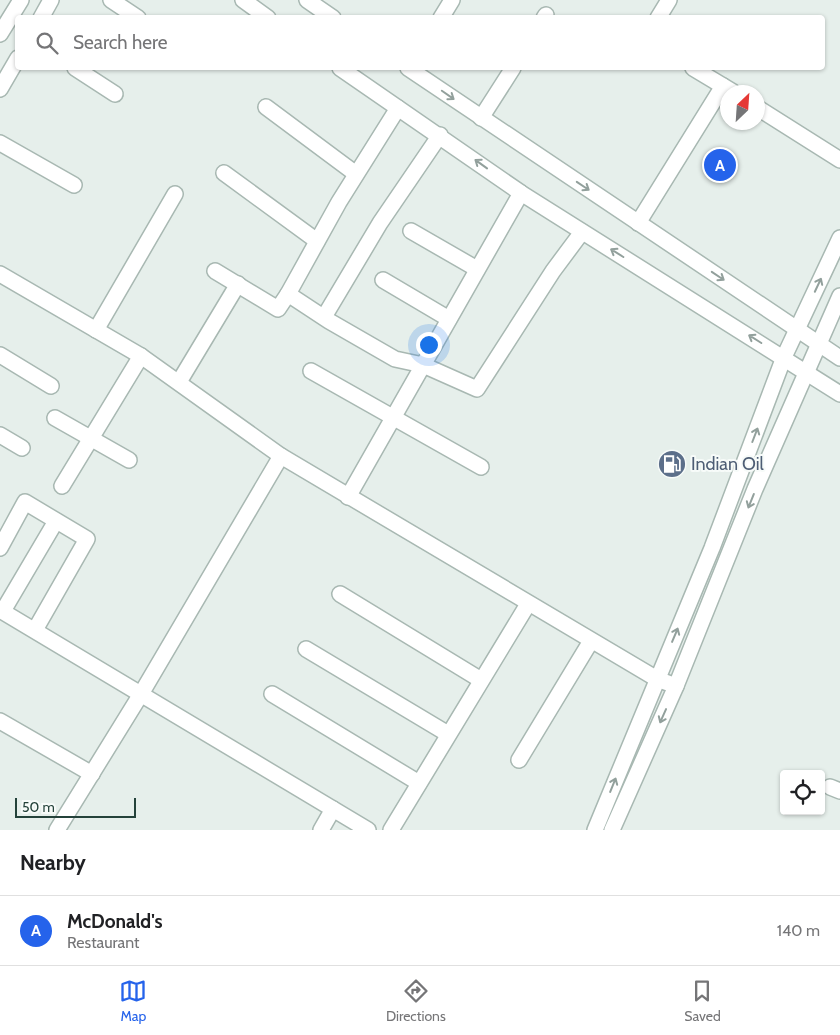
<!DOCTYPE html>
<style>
:root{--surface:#fff;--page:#f2f2f2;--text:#202124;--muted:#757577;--line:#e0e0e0;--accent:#2563eb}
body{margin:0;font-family:Cabin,sans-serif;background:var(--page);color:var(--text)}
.controls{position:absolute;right:15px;bottom:15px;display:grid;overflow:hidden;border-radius:5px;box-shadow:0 1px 4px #0004}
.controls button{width:45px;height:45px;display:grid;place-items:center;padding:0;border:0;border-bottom:1px solid var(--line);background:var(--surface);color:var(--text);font:25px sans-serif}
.compass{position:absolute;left:720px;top:85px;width:45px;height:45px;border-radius:50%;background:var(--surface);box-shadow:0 1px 4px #0004;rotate:25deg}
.scale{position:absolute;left:15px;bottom:12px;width:121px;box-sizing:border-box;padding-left:5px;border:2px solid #24423a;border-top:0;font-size:14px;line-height:18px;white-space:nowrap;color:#24423a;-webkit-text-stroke:4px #f7fbf9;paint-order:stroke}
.you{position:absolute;left:428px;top:344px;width:18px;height:18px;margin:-12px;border:4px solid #fff;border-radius:50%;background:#1a73e8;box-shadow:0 0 0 8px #1a73e833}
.badge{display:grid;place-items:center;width:32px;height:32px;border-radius:50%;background:var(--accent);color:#fff;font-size:16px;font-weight:700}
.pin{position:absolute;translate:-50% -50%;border:2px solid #fff;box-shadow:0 1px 5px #0006}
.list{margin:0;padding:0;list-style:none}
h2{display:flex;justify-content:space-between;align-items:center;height:65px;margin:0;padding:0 20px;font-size:21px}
h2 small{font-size:16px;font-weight:400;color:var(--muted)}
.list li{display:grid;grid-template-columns:32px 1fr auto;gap:15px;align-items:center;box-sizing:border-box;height:70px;padding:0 20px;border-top:1px solid var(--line)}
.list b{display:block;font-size:19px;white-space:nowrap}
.list p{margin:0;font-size:16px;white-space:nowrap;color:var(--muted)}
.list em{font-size:16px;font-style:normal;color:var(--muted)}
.icon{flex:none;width:28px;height:28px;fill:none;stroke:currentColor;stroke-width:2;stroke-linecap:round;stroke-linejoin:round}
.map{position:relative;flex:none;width:840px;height:830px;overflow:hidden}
.search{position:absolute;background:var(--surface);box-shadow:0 1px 4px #0004;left:15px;right:15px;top:15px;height:55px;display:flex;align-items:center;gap:12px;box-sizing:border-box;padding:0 18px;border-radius:5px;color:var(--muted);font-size:19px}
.sheet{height:135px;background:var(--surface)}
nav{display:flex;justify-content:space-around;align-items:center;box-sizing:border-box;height:70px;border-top:1px solid var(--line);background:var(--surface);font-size:14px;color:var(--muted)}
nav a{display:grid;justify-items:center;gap:2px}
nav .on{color:var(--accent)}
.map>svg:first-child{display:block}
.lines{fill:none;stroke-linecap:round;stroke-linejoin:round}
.minor-casing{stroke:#a8b8b2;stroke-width:18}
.tertiary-casing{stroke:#a8b8b2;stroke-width:18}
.minor{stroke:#fff;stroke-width:15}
.tertiary{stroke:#fff;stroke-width:15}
.oneway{stroke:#92a09c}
.labels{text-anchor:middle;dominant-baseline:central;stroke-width:4;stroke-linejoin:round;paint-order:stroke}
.service-label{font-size:18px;fill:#4e5e75;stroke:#f7fbf9;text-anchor:start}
</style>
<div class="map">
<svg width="840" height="830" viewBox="0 0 840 830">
<rect width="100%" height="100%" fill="#e6efeb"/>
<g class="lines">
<defs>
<g id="minor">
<polyline points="111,0 138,18"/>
<polyline points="441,18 452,0"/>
<polyline points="544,18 546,15"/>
<polyline points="658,18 669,0"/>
<polyline points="75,68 115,94"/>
<polyline points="693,68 733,92"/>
<polyline points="266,107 356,174"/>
<polyline points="398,108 339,202 288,294 329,321 395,359 423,365 477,389 553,271 582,232"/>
<polyline points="758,108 840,160"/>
<polyline points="481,118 513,68"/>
<polyline points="0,143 74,185"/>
<polyline points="224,173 317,241"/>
<polyline points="638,223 723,86"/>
<polyline points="411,231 477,269"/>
<polyline points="215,271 278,309 288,294"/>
<polyline points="0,274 141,356 281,456 657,679 676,686"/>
<polyline points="383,280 449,319"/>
<polyline points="324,317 380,223 440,135"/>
<polyline points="96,330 175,194"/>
<polyline points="0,355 51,386"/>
<polyline points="311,371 481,467"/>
<polyline points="179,382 238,284"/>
<polyline points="55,418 129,460"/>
<polyline points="0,435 22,448"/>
<polyline points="62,486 141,356"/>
<polyline points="348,497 521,193"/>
<polyline points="0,548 25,502 87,539 35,630"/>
<polyline points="340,594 481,680"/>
<polyline points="0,610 368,830"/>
<polyline points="3,611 56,521"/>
<polyline points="306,649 448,734"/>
<polyline points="272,694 419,783"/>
<polyline points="0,721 92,774"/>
<polyline points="519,760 591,641"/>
<polyline points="830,787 840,791"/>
<polyline points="57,830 141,694 281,456"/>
<polyline points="321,830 333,809"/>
<polyline points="391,830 528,604"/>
</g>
<g id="tertiary">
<polyline points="243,0 268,18"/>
<polyline points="307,0 333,18"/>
<polyline points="41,18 51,0"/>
<polyline points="0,34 21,0"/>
<polyline points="340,68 521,193 840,394"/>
<polyline points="408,68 840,358"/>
<polyline points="0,89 18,58"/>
<polyline points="595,830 712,548 784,357 840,238"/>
<polyline points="612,830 676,686 755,489 840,296"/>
</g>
</defs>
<use href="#minor" class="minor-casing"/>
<use href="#tertiary" class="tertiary-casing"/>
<use href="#minor" class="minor"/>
<use href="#tertiary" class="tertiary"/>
</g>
<defs><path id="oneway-shaft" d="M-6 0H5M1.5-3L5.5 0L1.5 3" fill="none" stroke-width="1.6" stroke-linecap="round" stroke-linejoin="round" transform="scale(1.25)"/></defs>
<g class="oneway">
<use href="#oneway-shaft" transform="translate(448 95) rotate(35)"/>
<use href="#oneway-shaft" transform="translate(481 164) rotate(-144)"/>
<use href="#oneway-shaft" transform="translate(583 186) rotate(34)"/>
<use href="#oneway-shaft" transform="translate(617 253) rotate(-148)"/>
<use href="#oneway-shaft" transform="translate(718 276) rotate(34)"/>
<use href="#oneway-shaft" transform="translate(818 285) rotate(-65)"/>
<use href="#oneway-shaft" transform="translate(755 339) rotate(-148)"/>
<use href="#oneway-shaft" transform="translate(755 435) rotate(-69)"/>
<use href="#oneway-shaft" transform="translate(751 501) rotate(112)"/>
<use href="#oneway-shaft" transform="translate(675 635) rotate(-67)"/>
<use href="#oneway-shaft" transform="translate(663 716) rotate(114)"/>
<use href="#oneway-shaft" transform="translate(613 785) rotate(-68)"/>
</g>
<defs>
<symbol id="fuel-disc" viewBox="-11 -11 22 22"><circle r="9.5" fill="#5c6f8a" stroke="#f7fbf9"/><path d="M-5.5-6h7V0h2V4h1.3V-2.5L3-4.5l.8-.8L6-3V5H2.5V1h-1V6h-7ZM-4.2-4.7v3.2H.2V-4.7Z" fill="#fff"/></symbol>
</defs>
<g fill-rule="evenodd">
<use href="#fuel-disc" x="656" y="448" width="32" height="32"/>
</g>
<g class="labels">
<g class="service-label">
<text x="691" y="464">Indian Oil</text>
</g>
</g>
</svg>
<div class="controls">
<button><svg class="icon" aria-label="locate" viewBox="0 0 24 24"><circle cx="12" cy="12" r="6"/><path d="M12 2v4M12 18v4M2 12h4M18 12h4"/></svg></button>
</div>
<svg class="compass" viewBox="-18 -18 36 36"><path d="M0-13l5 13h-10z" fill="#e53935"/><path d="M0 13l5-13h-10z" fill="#757577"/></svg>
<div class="scale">50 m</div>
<div class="you"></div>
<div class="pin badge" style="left:720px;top:165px">A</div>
<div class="search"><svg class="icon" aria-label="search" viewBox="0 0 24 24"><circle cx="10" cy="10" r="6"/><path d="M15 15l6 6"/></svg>Search here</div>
</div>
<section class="sheet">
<h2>Nearby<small></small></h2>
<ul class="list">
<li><span class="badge">A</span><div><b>McDonald's</b><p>Restaurant</p></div><em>140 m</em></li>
</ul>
</section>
<nav>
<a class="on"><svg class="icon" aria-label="map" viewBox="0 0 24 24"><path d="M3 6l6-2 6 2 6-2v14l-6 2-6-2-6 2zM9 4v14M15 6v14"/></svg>Map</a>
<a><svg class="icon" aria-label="directions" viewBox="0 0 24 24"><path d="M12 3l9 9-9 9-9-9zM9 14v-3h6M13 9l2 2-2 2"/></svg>Directions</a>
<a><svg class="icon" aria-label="saved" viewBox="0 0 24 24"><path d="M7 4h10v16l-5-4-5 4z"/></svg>Saved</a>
</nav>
